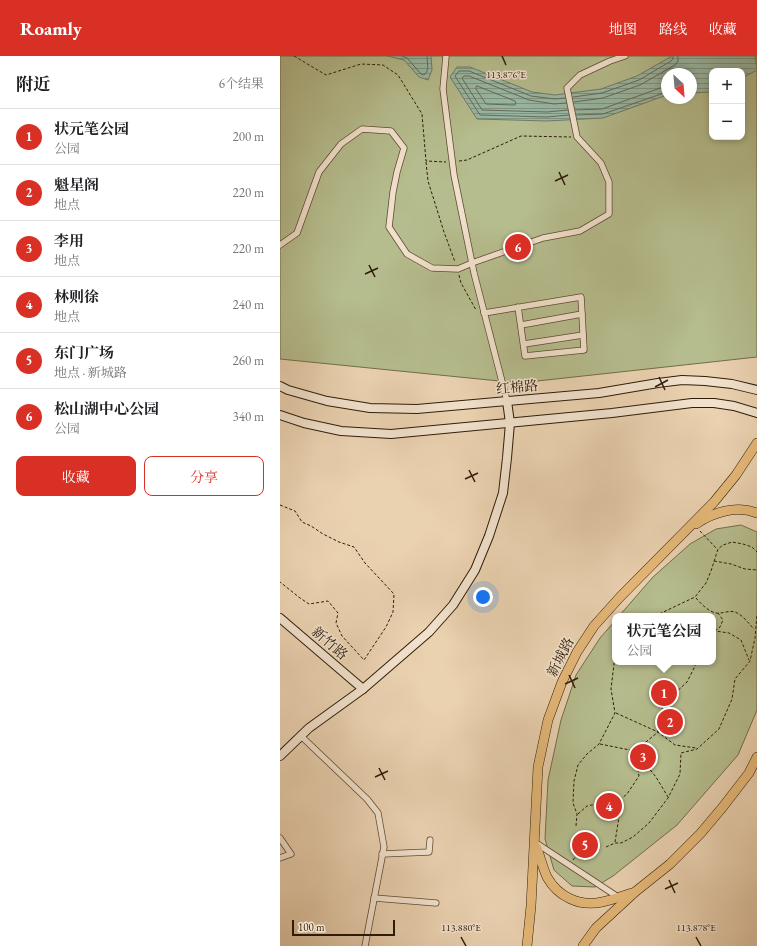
<!DOCTYPE html>
<html lang="zh">
<meta charset="utf-8">
<style>
:root{--surface:#fff;--page:#f2f2f2;--text:#202124;--muted:#757577;--line:#e0e0e0;--accent:#d93025}
body{margin:0;font-family:"EB Garamond","Noto Serif SC",serif;background:var(--page);color:var(--text)}
.controls{position:absolute;right:12px;top:12px;display:grid;overflow:hidden;border-radius:8px;box-shadow:0 2px 6px #0003}
.controls button{width:36px;height:36px;display:grid;place-items:center;padding:0;border:0;border-bottom:1px solid var(--line);background:var(--surface);color:var(--text);font:20px sans-serif}
.compass{position:absolute;left:381px;top:12px;width:36px;height:36px;border-radius:50%;background:var(--surface);box-shadow:0 2px 6px #0003;rotate:154deg}
.scale{position:absolute;left:12px;bottom:10px;width:103px;box-sizing:border-box;padding-left:4px;border:2px solid #2f1d08;border-top:0;font-size:11px;line-height:14px;white-space:nowrap;color:#2f1d08;-webkit-text-stroke:3px #f1e1cc;paint-order:stroke}
.you{position:absolute;left:203px;top:541px;width:14px;height:14px;margin:-10px;border:3px solid #fff;border-radius:50%;background:#1a73e8;box-shadow:0 0 0 6px #1a73e833}
.badge{display:grid;place-items:center;width:26px;height:26px;border-radius:50%;background:var(--accent);color:#fff;font-size:13px;font-weight:700}
.pin{position:absolute;translate:-50% -50%;border:2px solid #fff;box-shadow:0 1px 4px #0006}
.popup{position:absolute;left:332px;top:557px;width:104px;height:52px;box-sizing:border-box;display:grid;place-content:center;border-radius:8px;background:var(--surface);filter:drop-shadow(0 1px 3px #0005);font-size:13px;white-space:nowrap;color:var(--muted)}
.popup b{font-size:15px;color:var(--text)}
.popup::after{content:'';position:absolute;left:50%;top:100%;margin-left:-8px;border:8px solid transparent;border-top-color:var(--surface)}
.list{margin:0;padding:0;list-style:none}
h2{display:flex;justify-content:space-between;align-items:center;height:52px;margin:0;padding:0 16px;font-size:17px}
h2 small{font-size:13px;font-weight:400;color:var(--muted)}
.list li{display:grid;grid-template-columns:26px 1fr auto;gap:12px;align-items:center;box-sizing:border-box;height:56px;padding:0 16px;border-top:1px solid var(--line)}
.list b{display:block;font-size:15px;white-space:nowrap}
.list p{margin:0;font-size:13px;white-space:nowrap;color:var(--muted)}
.list em{font-size:13px;font-style:normal;color:var(--muted)}
.actions{display:flex;gap:8px;padding:12px 16px}
.actions a{flex:1;padding:9px 0;border:1px solid var(--accent);border-radius:8px;text-align:center;font-size:14px;color:var(--accent)}
.actions .main{background:var(--accent);color:#fff}
.map{position:relative;flex:none;width:477px;height:890px;overflow:hidden}
header{display:flex;align-items:center;gap:24px;box-sizing:border-box;height:56px;padding:0 20px;background:var(--accent);color:#fff}
header strong{font-size:19px}
nav{display:flex;gap:22px;margin-inline-start:auto;font-size:14px}
main{display:flex}
aside{flex:1;background:var(--surface)}
.map>svg:first-child{display:block}
.green{fill:#b5bc8d;stroke:#726c4a;fill-rule:evenodd}
.water{fill:url(#water-rules);stroke:#6f7a66}
.lines{fill:none;stroke-linecap:round;stroke-linejoin:round}
.shore{stroke:#646a56;stroke-width:1}
.building{fill:#dda086;stroke:#2f1d08}
.street-casing{stroke:#5e4a32;stroke-width:7}
.secondary-casing{stroke:#2f1d08;stroke-width:10}
.primary-casing{stroke:#2f1d08;stroke-width:10}
.path{stroke:#2f1d08;stroke-width:1;stroke-dasharray:3 2;stroke-linecap:butt}
.street{stroke:#f1e1cc;stroke-width:5.5}
.secondary{stroke:#f1e1cc;stroke-width:8}
.primary{stroke:#e5b878;stroke-width:9}
.ticks{fill:none;stroke:#2f1d08;stroke-width:1.5}
.labels{text-anchor:middle;dominant-baseline:central;stroke-width:3;stroke-linejoin:round;paint-order:stroke}
.street-label{font-size:14px;fill:#2f1d08;stroke:#f1e1cc}
.ticks-label{font-size:10px;text-anchor:middle;fill:#2f1d08;stroke:#f1e1cc;stroke-width:3;stroke-linejoin:round;paint-order:stroke}
</style>
<header>
<strong>Roamly</strong>
<nav><a>地图</a><a>路线</a><a>收藏</a></nav>
</header>
<main>
<aside>
<h2>附近<small>6个结果</small></h2>
<ul class="list">
<li><span class="badge">1</span><div><b>状元笔公园</b><p>公园</p></div><em>200 m</em></li>
<li><span class="badge">2</span><div><b>魁星阁</b><p>地点</p></div><em>220 m</em></li>
<li><span class="badge">3</span><div><b>李用</b><p>地点</p></div><em>220 m</em></li>
<li><span class="badge">4</span><div><b>林则徐</b><p>地点</p></div><em>240 m</em></li>
<li><span class="badge">5</span><div><b>东门广场</b><p>地点 · 新城路</p></div><em>260 m</em></li>
<li><span class="badge">6</span><div><b>松山湖中心公园</b><p>公园</p></div><em>340 m</em></li>
</ul>
<div class="actions"><a class="main">收藏</a><a>分享</a></div>
</aside>
<div class="map">
<svg width="477" height="890" viewBox="0 0 477 890">
<defs>
<pattern id="water-rules" width="6" height="5" patternUnits="userSpaceOnUse"><rect width="6" height="5" fill="#99b8a5"/><path d="M0 2.5h6" fill="none" stroke="#7d9584"/></pattern>
</defs>
<rect width="100%" height="100%" fill="#ead1b0"/>
<filter id="stains"><feTurbulence type="fractalNoise" baseFrequency=".005" numOctaves="4"/><feColorMatrix values="0 0 0 0 .2 0 0 0 0 .09 0 0 0 0 .02 0 0 0 .5 -.17"/></filter>
<radialGradient id="worn" r=".72"><stop offset=".6" stop-color="#630" stop-opacity="0"/><stop offset="1" stop-color="#630" stop-opacity=".3"/></radialGradient>
<g class="green">
<path d="M0,0H477V301L239,327L0,303ZM432,15H462V81H432ZM387,18H411V42H387Z"/>
<polygon points="461,469 477,476 477,654 458,699 397,769 333,820 315,831 292,830 274,814 265,783 268,724 281,664 296,619 320,582 335,565 335,606 433,606 433,560 339,560 373,521 410,488 436,473"/>
</g>
<g class="water">
<polygon points="107,0 151,0 152,14 148,24 139,21 124,4"/>
<polygon points="392,0 475,0 477,14 462,22 462,15 432,15 432,36 411,37 411,18 387,18 387,39 323,62 267,65 197,63 170,21 177,11 190,11 252,36 275,39 321,33 357,20"/>
</g>
<g class="lines">
<g class="shore">
<path d="M122,0L127,2L141,18L144,19C150,14 147,7 147,0"/>
<polygon points="197,30 235,45 236,48 234,49 206,48 196,33 196,32"/>
<polyline points="293,41 322,37 359,24 391,5 393,3 393,0"/>
<polyline points="285,42 275,43 251,40 189,15 179,15 175,20 200,59 267,61 289,59"/>
<polyline points="294,46 323,42 360,29 395,9 398,5 398,0"/>
<polyline points="286,47 274,48 249,44 189,20 184,20 182,22 202,54 267,56 288,54"/>
<polyline points="295,54 322,53 383,31 387,31"/>
<polyline points="296,59 323,58 387,36"/>
</g>
</g>
<polygon class="building" points="387,659 397,667 393,673 382,666"/>
<g class="lines">
<defs>
<g id="street">
<polyline points="166,0 163,33 174,119 194,217 227,345"/>
<polyline points="0,189 17,177 39,116 61,88 82,73 111,75 124,92 117,116 113,136 109,171 127,198 152,212 178,213 192,207 263,182 300,175 329,158 329,126 321,107 297,81 287,32 300,19 330,5 345,0"/>
<polyline points="204,257 301,241 304,294 245,300 238,251"/>
<polyline points="241,269 302,258"/>
<polyline points="244,288 303,279"/>
<polyline points="21,680 87,743 98,757 104,791 85,890"/>
<polyline points="0,782 11,798 0,802"/>
<polyline points="256,787 338,841"/>
<polyline points="102,798 149,796 150,784"/>
<polyline points="94,842 156,847"/>
</g>
<g id="secondary">
<polyline points="0,330 8,334 47,345 90,352 137,353 319,337 378,327 402,324 425,325 452,328 477,334"/>
<polyline points="0,359 24,367 61,375 111,378 332,357 412,347 434,347 454,350 477,357"/>
<polyline points="0,562 83,633"/>
<polyline points="0,700 29,672 83,633 149,576 173,549 195,514 209,480 223,437 227,402 230,367 227,345"/>
</g>
<g id="primary">
<path d="M416,468C433,456 457,449 477,457"/>
<path d="M257,792C260,801 263,812 267,821C278,841 300,851 322,846C332,844 342,840 352,837"/>
<polyline points="247,890 251,850 258,711 268,664 282,626 297,596 314,570 340,541 434,446 456,419 477,387"/>
<polyline points="303,890 316,872 355,836 390,808 420,778 442,752 469,717 477,701"/>
</g>
</defs>
<use href="#street" class="street-casing"/>
<use href="#secondary" class="secondary-casing"/>
<use href="#primary" class="primary-casing"/>
<g class="path">
<polyline points="14,0 46,19 81,8 103,9 118,19 142,58 146,105 166,106"/>
<polyline points="179,105 187,104 241,80 291,81"/>
<polyline points="146,106 148,125 164,176 175,206"/>
<polyline points="179,219 181,227 196,254"/>
<polyline points="0,449 15,455 22,466 31,470 43,478 59,486 74,491 85,507 114,538 113,556 106,571 84,604 62,580 56,567 58,557 48,545 29,548 20,542 0,526"/>
<polyline points="420,475 437,493"/>
<polyline points="434,505 451,508 465,513 477,514"/>
<path d="M416,542C420,547 429,556 436,557C442,558 449,554 455,556C463,559 468,567 474,573"/>
<polyline points="375,560 415,541 426,527 431,515 438,493 443,489 452,486 463,488 472,491 477,496"/>
<polyline points="435,575 440,571 443,564 438,557"/>
<polyline points="433,576 435,575 449,577 461,584 469,604"/>
<polyline points="336,657 378,676 395,689 416,692"/>
<polyline points="320,688 355,695 376,721 388,741"/>
<polyline points="336,747 347,738 359,720 355,695 378,676 378,662 381,654 392,640 407,626 417,606"/>
<polyline points="298,758 307,750 331,745 338,748 340,755 335,786"/>
<polyline points="296,770 297,758 293,747 294,725 298,709 307,698 319,688 335,657 331,633 335,600"/>
<polyline points="326,791 335,787 341,787 353,781 369,767 388,742 400,718 401,697 417,693 439,673 452,643 455,623 470,605 475,582 477,558"/>
<polyline points="293,804 299,796"/>
</g>
<use href="#street" class="street"/>
<use href="#secondary" class="secondary"/>
<use href="#primary" class="primary"/>
</g>
<path class="ticks" d="M222,0L226,9M279,116L285,129M275,125L288,119M89,209L95,221M85,218L98,212M379,321L385,334M375,331L388,324M189,414L195,426M185,423L198,417M289,619L295,632M285,628L298,622M99,712L105,724M95,721L108,715M389,824L395,837M385,833L398,827M181,881L186,890M416,881L421,890"/>
<g class="labels">
<g class="street-label">
<text transform="translate(237 331) rotate(-5)">红棉路</text>
<text transform="translate(50 587) rotate(41)">新竹路</text>
<text transform="translate(280 601) rotate(-63)">新城路</text>
</g>
</g>
<g class="ticks-label">
<text x="226" y="22">113.876°E</text>
<text x="181" y="875">113.880°E</text>
<text x="416" y="875">113.878°E</text>
</g>
<rect width="100%" height="100%" filter="url(#stains)"/>
<rect width="100%" height="100%" fill="url(#worn)"/>
</svg>
<div class="controls">
<button>+</button>
<button>−</button>
</div>
<svg class="compass" viewBox="-18 -18 36 36"><path d="M0-13l5 13h-10z" fill="#e53935"/><path d="M0 13l5-13h-10z" fill="#757577"/></svg>
<div class="scale">100 m</div>
<div class="you"></div>
<div class="pin badge" style="left:384px;top:637px">1</div>
<div class="popup"><b>状元笔公园</b>公园</div>
<div class="pin badge" style="left:390px;top:666px">2</div>
<div class="pin badge" style="left:363px;top:701px">3</div>
<div class="pin badge" style="left:329px;top:750px">4</div>
<div class="pin badge" style="left:305px;top:789px">5</div>
<div class="pin badge" style="left:238px;top:191px">6</div>
</div>
</main>
